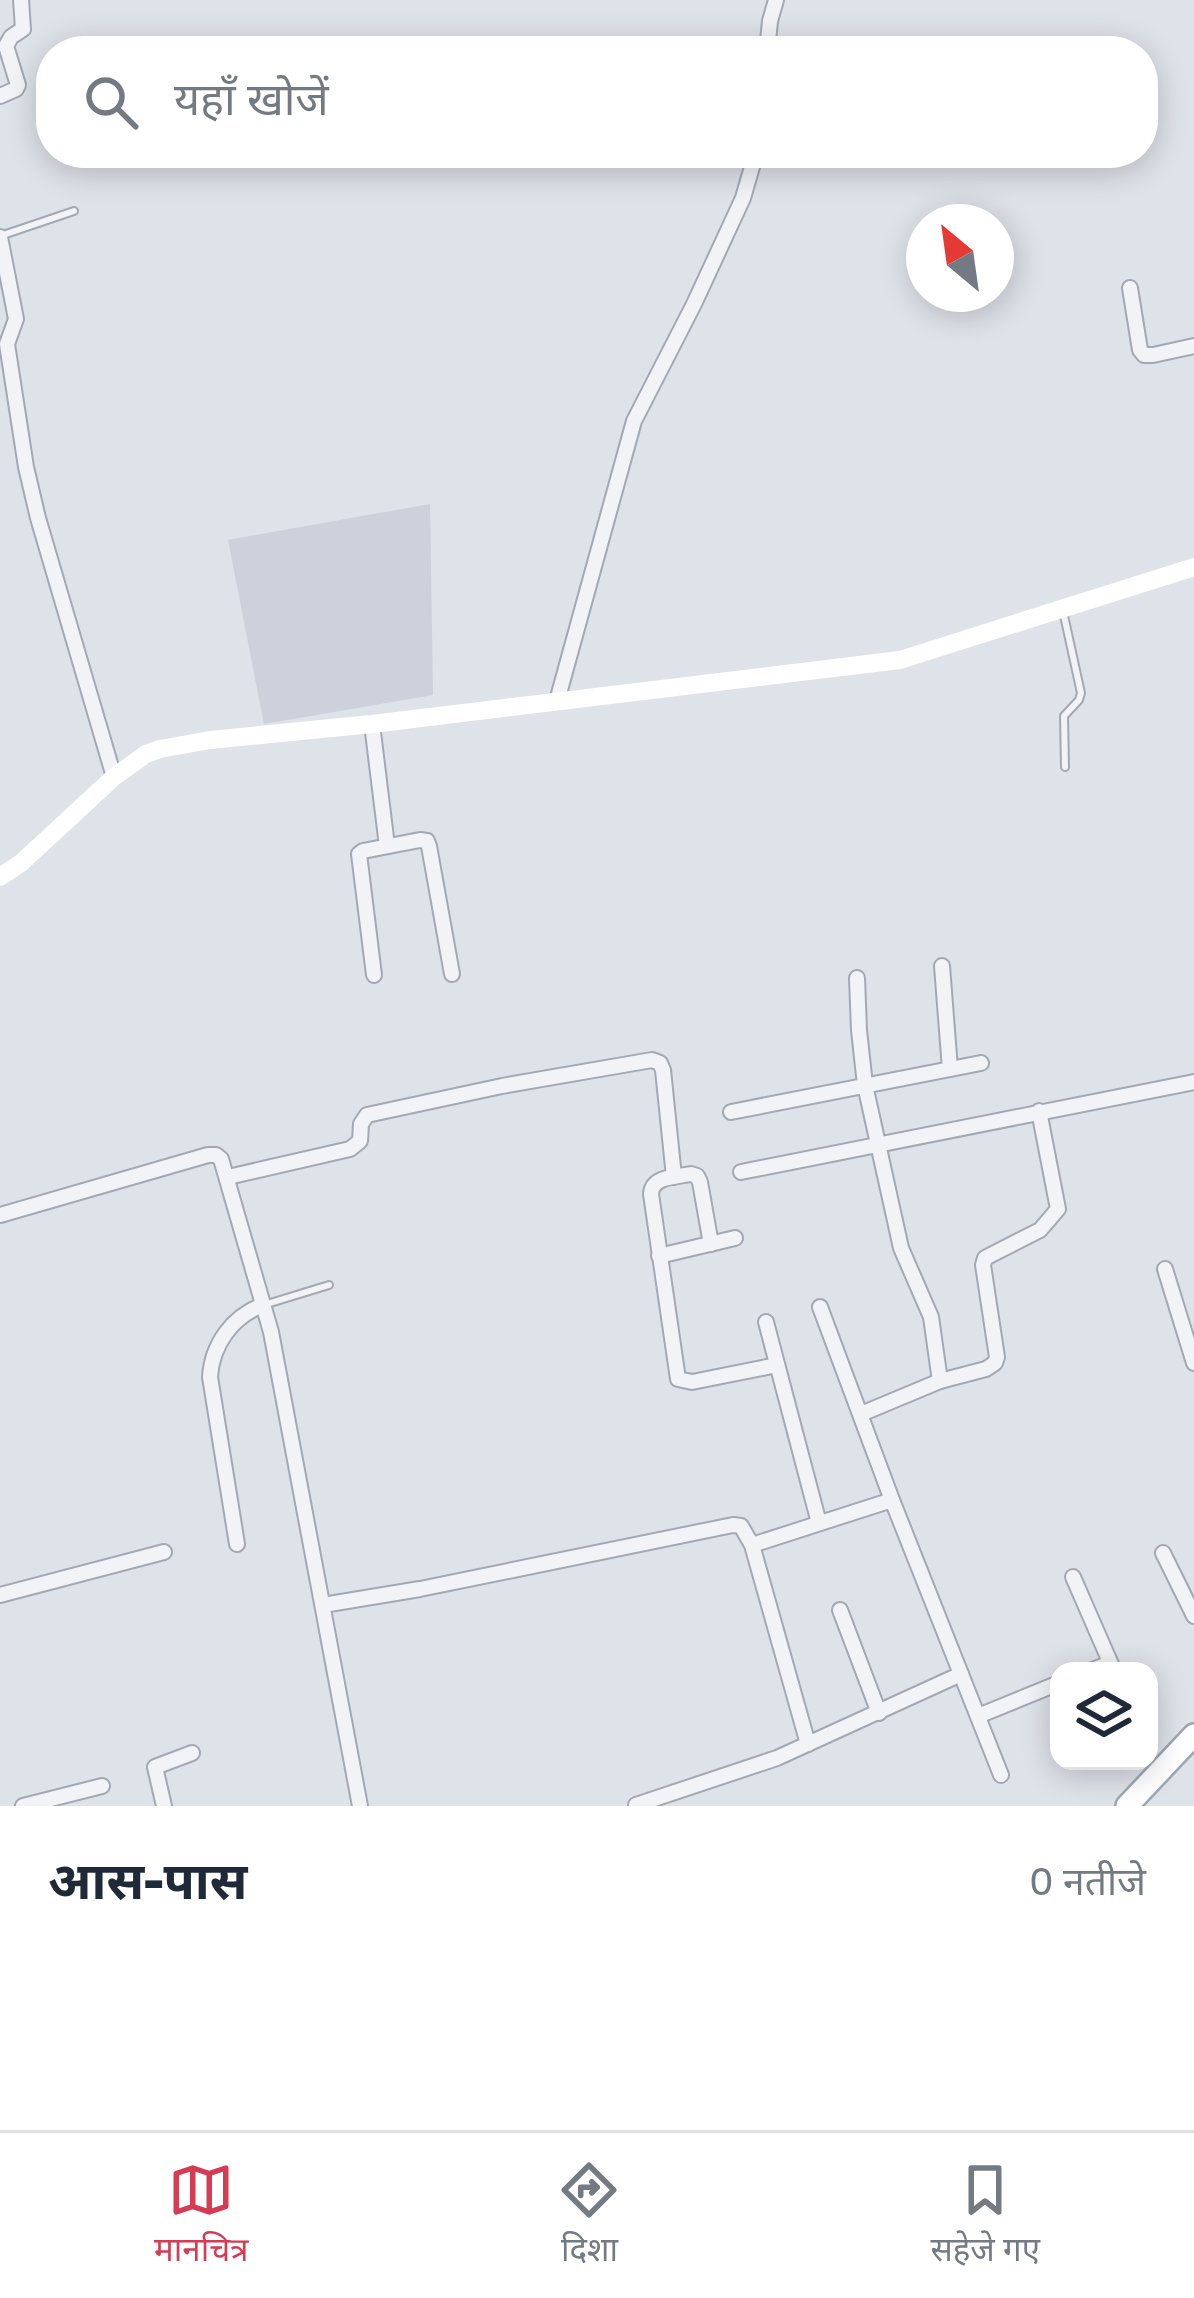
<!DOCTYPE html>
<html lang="hi">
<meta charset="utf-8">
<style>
:root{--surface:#fff;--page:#f2f2f3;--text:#1f2937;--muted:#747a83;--line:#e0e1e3;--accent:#d53c53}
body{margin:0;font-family:"Golos Text","Noto Sans Devanagari",sans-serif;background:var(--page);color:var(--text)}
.controls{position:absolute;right:36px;bottom:36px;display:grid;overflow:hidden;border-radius:24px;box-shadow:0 6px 30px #0003}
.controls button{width:108px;height:108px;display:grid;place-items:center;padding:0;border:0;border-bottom:3px solid var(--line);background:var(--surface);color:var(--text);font:60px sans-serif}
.compass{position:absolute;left:906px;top:204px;width:108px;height:108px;border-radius:50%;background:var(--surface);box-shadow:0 6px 30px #0003;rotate:331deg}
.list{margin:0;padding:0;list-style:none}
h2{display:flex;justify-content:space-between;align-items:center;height:156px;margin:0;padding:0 48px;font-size:51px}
h2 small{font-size:39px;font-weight:400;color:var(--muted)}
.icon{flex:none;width:66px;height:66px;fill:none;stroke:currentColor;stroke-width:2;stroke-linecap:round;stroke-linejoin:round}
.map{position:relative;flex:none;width:1194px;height:1806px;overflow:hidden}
.search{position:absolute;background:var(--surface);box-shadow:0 6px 30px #0003;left:36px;right:36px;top:36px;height:132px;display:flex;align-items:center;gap:30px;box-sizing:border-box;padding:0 42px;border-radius:48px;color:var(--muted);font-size:45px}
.sheet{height:324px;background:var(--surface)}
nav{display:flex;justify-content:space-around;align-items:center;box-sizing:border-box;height:168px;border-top:3px solid var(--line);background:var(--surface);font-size:33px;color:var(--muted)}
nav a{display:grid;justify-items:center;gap:6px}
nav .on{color:var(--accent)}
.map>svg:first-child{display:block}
.built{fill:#ccd1db}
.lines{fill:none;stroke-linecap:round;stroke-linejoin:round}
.lane-casing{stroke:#a3a9b3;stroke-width:10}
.street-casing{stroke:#a3a9b3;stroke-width:18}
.primary-casing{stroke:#9da7b5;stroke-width:26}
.lane{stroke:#f1f3f7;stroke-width:6}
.street{stroke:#f1f3f7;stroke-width:14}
.secondary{stroke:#fff;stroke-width:18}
.primary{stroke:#fff;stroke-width:21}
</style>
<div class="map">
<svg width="1194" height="1806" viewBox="0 0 1194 1806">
<rect width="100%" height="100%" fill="#dee2e9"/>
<polygon class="built" points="430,504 433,695 264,724 228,540"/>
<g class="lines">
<defs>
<g id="lane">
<polyline points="3,235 74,211"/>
<polyline points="1063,611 1081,693 1079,700 1064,716 1065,767"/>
<polyline points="267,1304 329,1285"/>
</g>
<g id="street">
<polyline points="767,51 770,21 776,0"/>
<polyline points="0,96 16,89 18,85 6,46 11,37 23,29 21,0"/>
<polyline points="0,237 16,319 7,344 26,467 38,518 114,777"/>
<polyline points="1130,288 1140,350 1144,355 1153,355 1194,346"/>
<polyline points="557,701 634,421 694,304 743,198 756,153"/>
<polyline points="372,724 387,846"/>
<polyline points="942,966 950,1069"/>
<polyline points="374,975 359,854 363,851 420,840 427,841 429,846 452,974"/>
<polyline points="857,978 859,1030 865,1085 901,1248 931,1317 940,1381"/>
<polyline points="731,1112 981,1063"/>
<polyline points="741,1172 1194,1082"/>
<polyline points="228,1177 350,1149 360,1141 361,1124 367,1115 502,1086 652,1060 660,1063 663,1070 674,1177"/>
<polyline points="0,1215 208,1155 216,1155 221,1159 271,1332 360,1806"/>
<path d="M711,1244L700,1182L697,1176L691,1174C676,1177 652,1176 651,1194L678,1379L692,1382L777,1365"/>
<polyline points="659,1256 735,1238"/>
<polyline points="1165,1269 1194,1363"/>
<polyline points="820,1307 892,1500 1001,1775"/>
<polyline points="766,1322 819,1523"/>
<polyline points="861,1414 940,1381 986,1369 995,1363 997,1357 983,1265 985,1258 1040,1230 1058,1209 1039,1111"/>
<path d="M237,1544L210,1377C212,1344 233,1316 263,1305"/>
<polyline points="752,1545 892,1500"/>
<polyline points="1163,1553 1194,1616"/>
<polyline points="1073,1577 1114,1671"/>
<polyline points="0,1595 164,1552"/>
<polyline points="323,1605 420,1589 733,1525 741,1526 752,1545 808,1744"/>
<polyline points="840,1610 879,1713"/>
<polyline points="1090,1671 1110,1663"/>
<polyline points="978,1716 1059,1683"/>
<polyline points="636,1805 777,1758 961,1674"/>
<polyline points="23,1806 102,1786"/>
<polyline points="164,1806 155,1767 192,1753"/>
</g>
<polyline id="primary" points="1127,1806 1194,1735"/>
</defs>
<use href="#lane" class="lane-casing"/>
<use href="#street" class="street-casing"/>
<use href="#primary" class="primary-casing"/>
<use href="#lane" class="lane"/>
<use href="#street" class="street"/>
<polyline class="secondary" points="0,877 21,863 114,777 146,754 160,749 210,740 372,724 900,660 1194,567"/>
<use href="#primary" class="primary"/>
</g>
</svg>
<div class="controls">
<button><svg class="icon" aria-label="layers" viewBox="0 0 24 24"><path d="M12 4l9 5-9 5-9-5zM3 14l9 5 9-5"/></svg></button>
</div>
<svg class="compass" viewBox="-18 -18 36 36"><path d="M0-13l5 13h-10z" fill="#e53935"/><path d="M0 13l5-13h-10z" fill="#747a83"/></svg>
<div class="search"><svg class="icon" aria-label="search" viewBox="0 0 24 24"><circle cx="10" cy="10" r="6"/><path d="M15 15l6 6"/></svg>यहाँ खोजें</div>
</div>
<section class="sheet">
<h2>आस-पास<small>0 नतीजे</small></h2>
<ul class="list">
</ul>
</section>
<nav>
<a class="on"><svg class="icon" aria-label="map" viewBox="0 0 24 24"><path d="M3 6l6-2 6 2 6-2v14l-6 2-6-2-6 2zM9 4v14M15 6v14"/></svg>मानचित्र</a>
<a><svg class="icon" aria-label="directions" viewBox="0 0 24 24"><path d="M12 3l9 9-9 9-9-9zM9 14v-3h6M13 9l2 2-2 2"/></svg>दिशा</a>
<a><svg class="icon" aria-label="saved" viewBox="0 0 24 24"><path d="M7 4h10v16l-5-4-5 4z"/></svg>सहेजे गए</a>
</nav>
